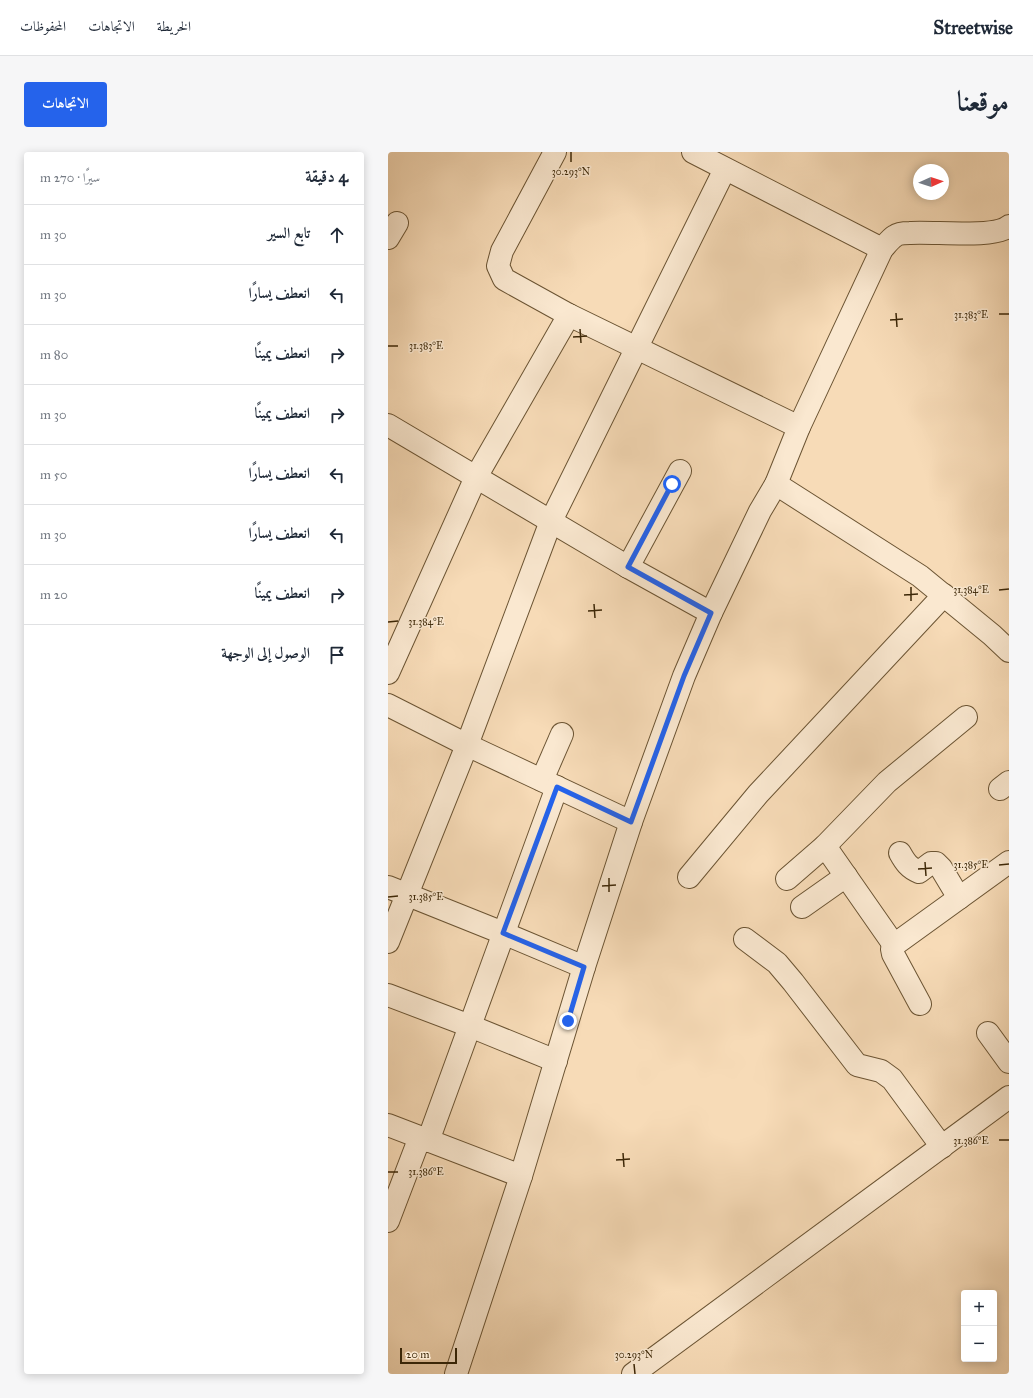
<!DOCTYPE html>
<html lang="ar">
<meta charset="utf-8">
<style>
:root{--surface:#fff;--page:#f6f6f7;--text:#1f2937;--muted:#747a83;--line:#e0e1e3;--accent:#2563eb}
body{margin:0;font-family:"IM FELL Great Primer",Amiri,serif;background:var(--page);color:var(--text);direction:rtl}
.controls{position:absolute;right:12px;bottom:12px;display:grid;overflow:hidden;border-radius:4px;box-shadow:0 2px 10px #0003}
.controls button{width:36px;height:36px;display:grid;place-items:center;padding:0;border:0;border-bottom:1px solid var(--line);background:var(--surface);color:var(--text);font:20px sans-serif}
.compass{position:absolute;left:525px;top:12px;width:36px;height:36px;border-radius:50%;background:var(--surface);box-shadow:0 2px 10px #0003;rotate:87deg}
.scale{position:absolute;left:12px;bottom:10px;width:57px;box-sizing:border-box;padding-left:4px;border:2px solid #3c2707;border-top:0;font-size:11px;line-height:14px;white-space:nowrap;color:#3c2707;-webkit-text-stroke:3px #fae8d0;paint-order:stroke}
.stop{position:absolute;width:12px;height:12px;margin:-9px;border:3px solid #2563eb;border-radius:50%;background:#fff}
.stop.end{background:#2563eb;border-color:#fff;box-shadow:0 1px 4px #0008}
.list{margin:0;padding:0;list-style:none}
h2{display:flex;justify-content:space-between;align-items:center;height:52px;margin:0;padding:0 16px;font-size:17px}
h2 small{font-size:13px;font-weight:400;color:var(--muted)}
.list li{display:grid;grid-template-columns:26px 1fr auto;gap:12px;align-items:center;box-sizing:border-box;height:60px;padding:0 16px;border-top:1px solid var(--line)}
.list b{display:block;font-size:15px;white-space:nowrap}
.list em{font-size:13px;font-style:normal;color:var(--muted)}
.icon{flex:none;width:22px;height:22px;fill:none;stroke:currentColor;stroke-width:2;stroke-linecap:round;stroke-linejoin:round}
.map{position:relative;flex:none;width:621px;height:1222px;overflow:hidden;direction:ltr;border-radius:4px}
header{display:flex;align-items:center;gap:24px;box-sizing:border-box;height:56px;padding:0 20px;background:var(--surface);border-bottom:1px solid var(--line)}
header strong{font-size:19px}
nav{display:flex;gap:22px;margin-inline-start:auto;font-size:14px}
.intro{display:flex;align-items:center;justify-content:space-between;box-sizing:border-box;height:96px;padding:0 24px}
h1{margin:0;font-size:28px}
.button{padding:10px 18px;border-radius:4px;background:var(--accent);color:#fff;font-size:14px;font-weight:700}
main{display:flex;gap:24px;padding:0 24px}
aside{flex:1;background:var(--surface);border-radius:4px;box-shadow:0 2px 10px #0003}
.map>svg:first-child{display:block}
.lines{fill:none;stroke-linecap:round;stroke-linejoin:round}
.minor-casing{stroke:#6b5433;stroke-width:24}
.minor{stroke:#fae8d0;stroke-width:22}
.route{stroke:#2563eb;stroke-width:5}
.ticks{fill:none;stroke:#3c2707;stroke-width:1.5}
.ticks-label{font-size:10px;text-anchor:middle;fill:#3c2707;stroke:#fae8d0;stroke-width:3;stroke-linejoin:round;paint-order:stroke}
</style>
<header>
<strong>Streetwise</strong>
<nav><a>الخريطة</a><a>الاتجاهات</a><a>المحفوظات</a></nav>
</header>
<div class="intro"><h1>موقعنا</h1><a class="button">الاتجاهات</a></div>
<main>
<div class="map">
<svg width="621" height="1222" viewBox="0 0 621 1222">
<rect width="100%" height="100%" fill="#f7dbb7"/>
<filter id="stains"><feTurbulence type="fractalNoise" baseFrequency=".005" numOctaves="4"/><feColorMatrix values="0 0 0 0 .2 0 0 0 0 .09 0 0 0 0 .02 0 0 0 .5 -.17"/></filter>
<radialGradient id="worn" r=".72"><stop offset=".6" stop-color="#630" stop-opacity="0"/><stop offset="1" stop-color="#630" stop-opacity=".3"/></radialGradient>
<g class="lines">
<defs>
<g id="minor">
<polyline points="167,0 114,99 110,114 116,127 181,163 411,275"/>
<polyline points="305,0 494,97"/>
<polyline points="0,86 9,71"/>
<polyline points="0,273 240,415 323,461"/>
<polyline points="388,332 532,424 604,483 621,499"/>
<polyline points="240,415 292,319"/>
<polyline points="0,521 88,325 181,163"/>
<polyline points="0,553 79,593 243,670"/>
<polyline points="154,628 174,582"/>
<polyline points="612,637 621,630"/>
<polyline points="437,694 506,793"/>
<path d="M512,701C517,710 521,716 531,720L543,711H548L553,716L571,746"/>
<polyline points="301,725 370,642 556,443"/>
<polyline points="399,727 437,694 499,630 578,565"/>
<polyline points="0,735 115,781 196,815"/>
<polyline points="414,755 458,724"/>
<polyline points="357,787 389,811 405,830 469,913 493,919 504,927 554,995"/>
<polyline points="0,790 79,593 163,369 337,17"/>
<polyline points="0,843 82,874 168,909"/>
<polyline points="532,852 505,802 504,797 506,793 621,710"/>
<polyline points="600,881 621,910"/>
<polyline points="0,973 133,1024"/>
<polyline points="40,989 169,635"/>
<polyline points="0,1069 32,985"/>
<path d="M68,1222L133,1024L196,815L243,670L296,524L323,461L372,359L388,332L411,275L494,97C498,93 502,87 507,84C511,81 518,81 522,81C544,79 606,87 621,74"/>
<polyline points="245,1222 621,945"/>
</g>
</defs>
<use href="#minor" class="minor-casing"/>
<use href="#minor" class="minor"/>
</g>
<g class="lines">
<polyline class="route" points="180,869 196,815 115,781 169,635 243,670 296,524 323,461 240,415 284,332"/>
</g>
<path class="ticks" d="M183,0V10M508,161L509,175M611,162H621M502,168L515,167M192,177L193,191M185,185L199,184M0,194H10M523,435V449M611,438L621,437M516,443L530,442M206,452L207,466M200,459L214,458M0,470L10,469M537,710L538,724M611,713L621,712M530,717L544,716M221,726V740M214,734L228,733M0,745L10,744M611,988H621M235,1001L236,1015M228,1008L242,1007M0,1020H10M246,1212L247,1222"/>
<g class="ticks-label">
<text x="183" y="23">30.293°N</text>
<text x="583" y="166">31.383°E</text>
<text x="38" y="197">31.383°E</text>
<text x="583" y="441">31.384°E</text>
<text x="38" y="473">31.384°E</text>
<text x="583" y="716">31.385°E</text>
<text x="38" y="748">31.385°E</text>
<text x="583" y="992">31.386°E</text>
<text x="38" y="1023">31.386°E</text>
<text x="246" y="1206">30.293°N</text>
</g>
<rect width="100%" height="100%" filter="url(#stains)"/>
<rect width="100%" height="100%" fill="url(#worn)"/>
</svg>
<div class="controls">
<button>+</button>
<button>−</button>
</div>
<svg class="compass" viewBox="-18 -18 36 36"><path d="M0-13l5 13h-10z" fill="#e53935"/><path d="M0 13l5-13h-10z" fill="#747a83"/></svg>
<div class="scale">20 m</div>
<div class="stop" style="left:284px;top:332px"></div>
<div class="stop end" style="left:180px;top:869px"></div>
</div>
<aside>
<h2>4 دقيقة<small>سيرًا · 270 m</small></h2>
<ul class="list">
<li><svg class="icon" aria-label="ahead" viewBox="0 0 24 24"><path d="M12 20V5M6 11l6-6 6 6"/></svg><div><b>تابع السير</b></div><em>30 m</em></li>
<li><svg class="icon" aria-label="left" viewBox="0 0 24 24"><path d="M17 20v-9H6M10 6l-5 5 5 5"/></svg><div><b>انعطف يسارًا</b></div><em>30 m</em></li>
<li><svg class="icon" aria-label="right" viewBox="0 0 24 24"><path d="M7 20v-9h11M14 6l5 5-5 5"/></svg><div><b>انعطف يمينًا</b></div><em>80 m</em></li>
<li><svg class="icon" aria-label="right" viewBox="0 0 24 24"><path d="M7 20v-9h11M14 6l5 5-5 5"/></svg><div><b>انعطف يمينًا</b></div><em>30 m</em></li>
<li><svg class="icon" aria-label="left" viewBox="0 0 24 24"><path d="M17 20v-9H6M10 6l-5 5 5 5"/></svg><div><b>انعطف يسارًا</b></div><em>50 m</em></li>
<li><svg class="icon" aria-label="left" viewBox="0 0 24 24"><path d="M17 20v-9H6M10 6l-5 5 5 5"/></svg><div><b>انعطف يسارًا</b></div><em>30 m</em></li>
<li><svg class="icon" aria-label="right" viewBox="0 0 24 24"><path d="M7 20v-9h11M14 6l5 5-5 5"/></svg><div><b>انعطف يمينًا</b></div><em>20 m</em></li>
<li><svg class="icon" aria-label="arrive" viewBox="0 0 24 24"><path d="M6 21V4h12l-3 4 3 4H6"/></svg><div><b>الوصول إلى الوجهة</b></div></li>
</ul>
</aside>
</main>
